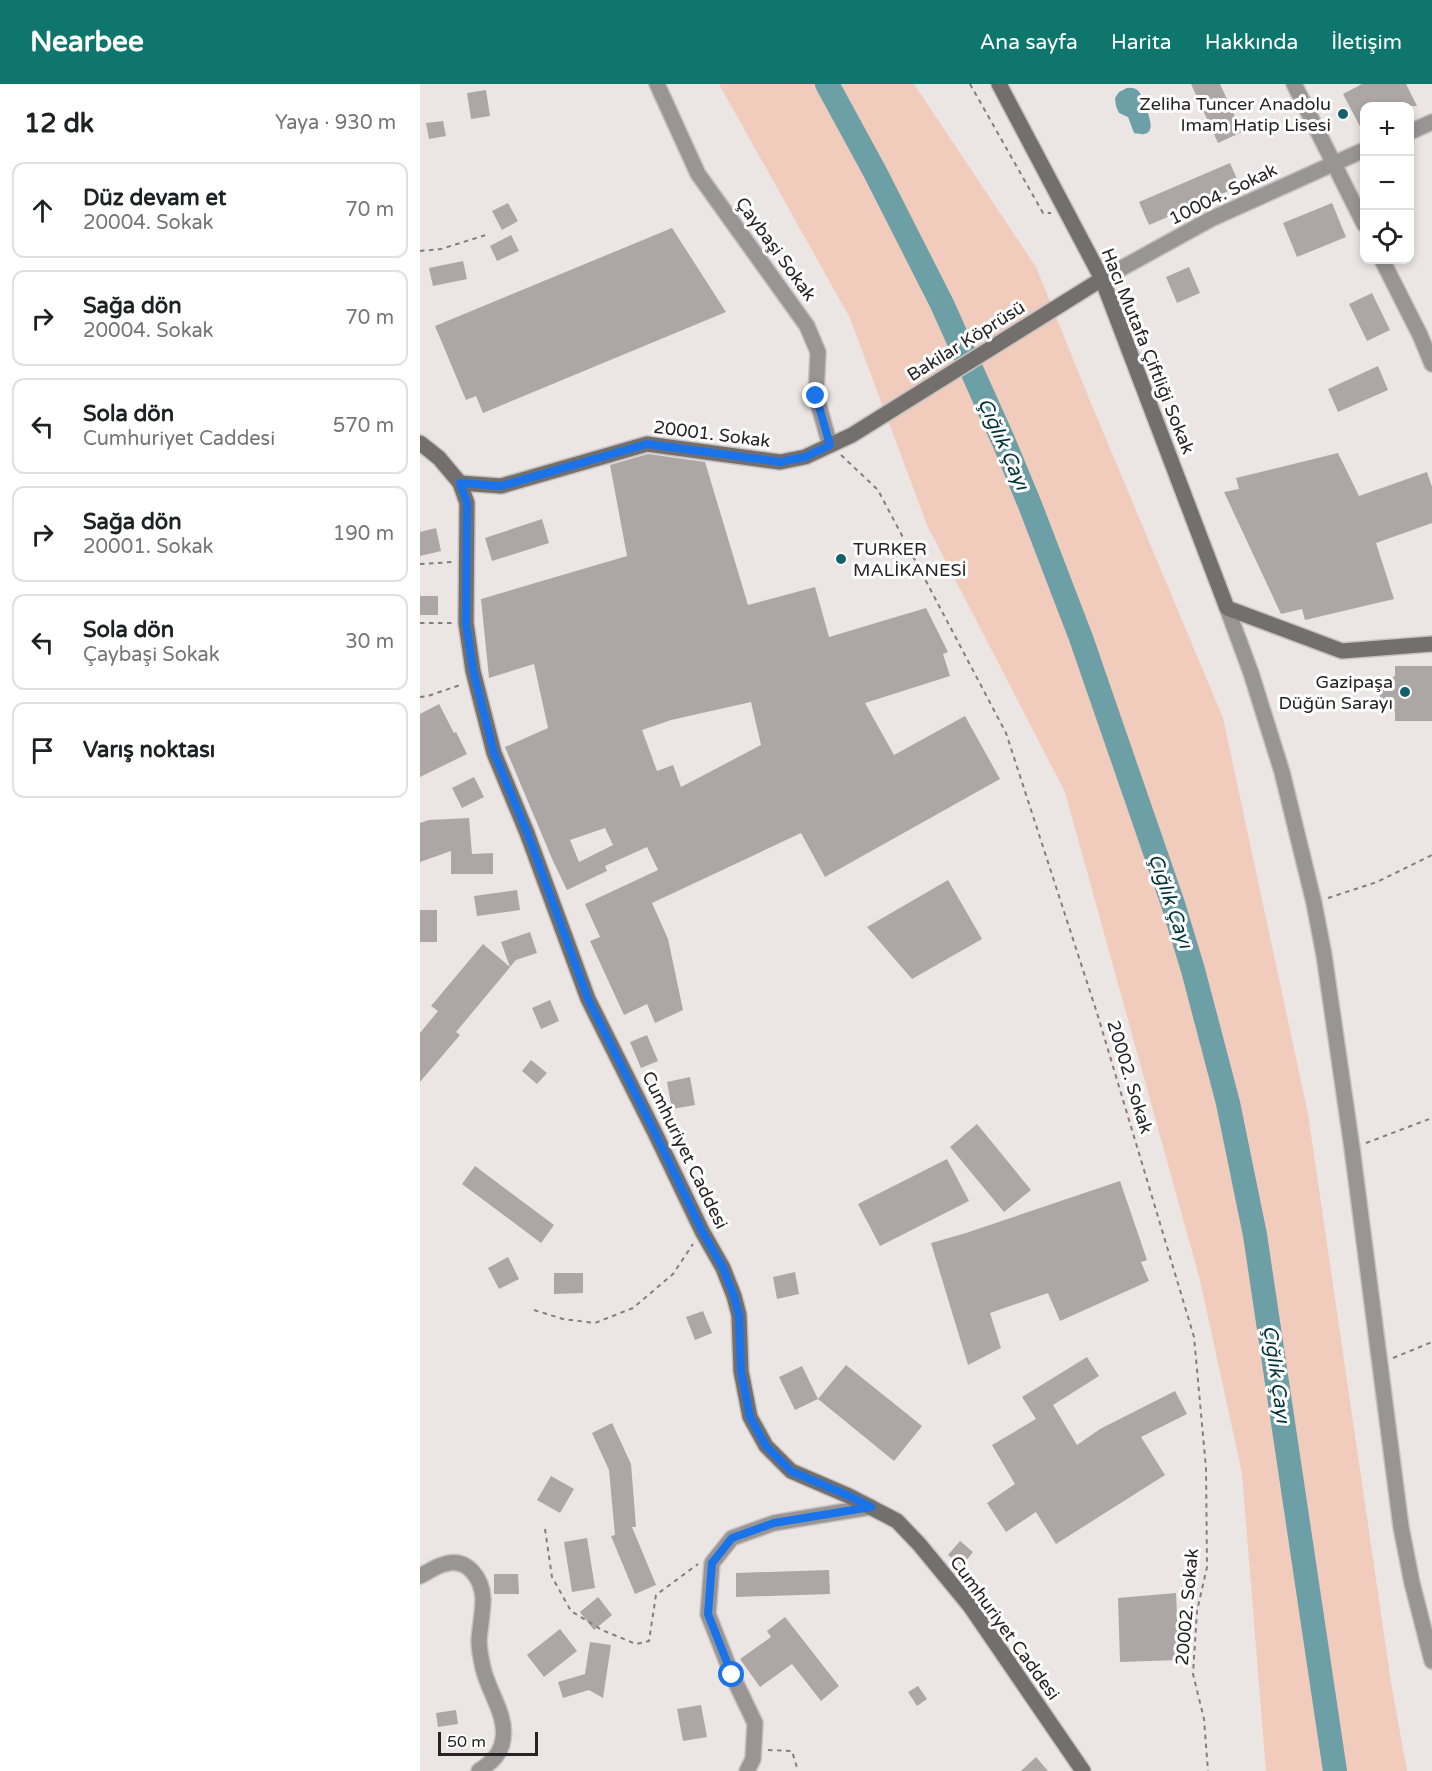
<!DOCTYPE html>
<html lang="tr">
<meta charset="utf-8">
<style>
:root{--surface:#fff;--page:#f6f6f6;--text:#202124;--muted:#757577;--line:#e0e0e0;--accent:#0f766e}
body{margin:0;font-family:"Varela Round",sans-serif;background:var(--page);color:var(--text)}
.controls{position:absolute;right:18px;top:18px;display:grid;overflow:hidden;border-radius:12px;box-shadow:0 3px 9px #0003}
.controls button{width:54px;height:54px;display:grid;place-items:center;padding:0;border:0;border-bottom:2px solid var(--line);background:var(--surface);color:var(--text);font:30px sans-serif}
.scale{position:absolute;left:18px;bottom:15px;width:100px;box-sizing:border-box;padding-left:6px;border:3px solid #252323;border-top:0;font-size:16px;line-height:21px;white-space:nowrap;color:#252323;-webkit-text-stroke:4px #fff;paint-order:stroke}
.stop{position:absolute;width:18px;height:18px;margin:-14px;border:4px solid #1a73e8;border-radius:50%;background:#fff}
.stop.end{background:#1a73e8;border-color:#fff;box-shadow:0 2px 6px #0008}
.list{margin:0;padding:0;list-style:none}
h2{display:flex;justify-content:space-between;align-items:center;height:78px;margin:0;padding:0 24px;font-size:26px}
h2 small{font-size:20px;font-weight:400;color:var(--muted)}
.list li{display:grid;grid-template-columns:39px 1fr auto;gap:18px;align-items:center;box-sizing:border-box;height:96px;margin:0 12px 12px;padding:0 12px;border:2px solid var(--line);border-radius:12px}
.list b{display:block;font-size:22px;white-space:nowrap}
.list p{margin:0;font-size:20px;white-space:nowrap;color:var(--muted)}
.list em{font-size:20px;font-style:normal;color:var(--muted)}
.icon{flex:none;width:33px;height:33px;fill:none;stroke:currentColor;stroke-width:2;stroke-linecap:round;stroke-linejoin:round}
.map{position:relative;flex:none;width:1012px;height:1687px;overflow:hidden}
header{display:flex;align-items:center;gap:36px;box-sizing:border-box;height:84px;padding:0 30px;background:var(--accent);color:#fff}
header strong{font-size:28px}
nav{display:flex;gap:33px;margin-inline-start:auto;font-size:21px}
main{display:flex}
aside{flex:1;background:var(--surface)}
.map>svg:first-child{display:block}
.green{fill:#f1cbbb}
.water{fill:#6d9fa7}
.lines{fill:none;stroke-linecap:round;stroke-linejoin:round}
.river{stroke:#6d9fa7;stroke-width:24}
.building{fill:#aca7a5;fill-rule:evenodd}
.street-casing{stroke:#c7c2c0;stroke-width:18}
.secondary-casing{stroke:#c7c2c0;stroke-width:18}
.path{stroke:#827e7d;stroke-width:2;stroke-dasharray:4.5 4.5;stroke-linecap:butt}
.street{stroke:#989594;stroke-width:15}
.secondary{stroke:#726f6d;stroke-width:15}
.route{stroke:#1a73e8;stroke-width:8}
.poi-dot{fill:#13616b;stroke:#fff;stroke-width:2}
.labels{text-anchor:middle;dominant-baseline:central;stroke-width:6;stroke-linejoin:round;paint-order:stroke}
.poi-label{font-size:18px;fill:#252323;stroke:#fff;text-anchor:end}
.street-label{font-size:18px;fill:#252323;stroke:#fff}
.water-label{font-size:20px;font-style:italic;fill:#00343a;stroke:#fff}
</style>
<header>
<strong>Nearbee</strong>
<nav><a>Ana sayfa</a><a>Harita</a><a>Hakkında</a><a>İletişim</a></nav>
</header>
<main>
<aside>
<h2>12 dk<small>Yaya · 930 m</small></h2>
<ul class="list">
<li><svg class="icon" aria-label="ahead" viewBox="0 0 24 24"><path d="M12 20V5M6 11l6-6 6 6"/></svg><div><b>Düz devam et</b><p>20004. Sokak</p></div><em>70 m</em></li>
<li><svg class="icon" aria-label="right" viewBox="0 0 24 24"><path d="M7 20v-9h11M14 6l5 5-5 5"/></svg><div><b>Sağa dön</b><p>20004. Sokak</p></div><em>70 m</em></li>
<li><svg class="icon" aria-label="left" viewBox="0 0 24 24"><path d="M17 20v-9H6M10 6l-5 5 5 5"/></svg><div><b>Sola dön</b><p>Cumhuriyet Caddesi</p></div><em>570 m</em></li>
<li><svg class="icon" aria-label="right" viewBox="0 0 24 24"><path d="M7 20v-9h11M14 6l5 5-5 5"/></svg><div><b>Sağa dön</b><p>20001. Sokak</p></div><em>190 m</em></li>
<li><svg class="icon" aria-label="left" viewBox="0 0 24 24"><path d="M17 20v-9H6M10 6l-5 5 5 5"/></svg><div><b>Sola dön</b><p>Çaybaşi Sokak</p></div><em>30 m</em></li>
<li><svg class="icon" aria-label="arrive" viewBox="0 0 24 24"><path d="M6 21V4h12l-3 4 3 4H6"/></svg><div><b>Varış noktası</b></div></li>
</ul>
</aside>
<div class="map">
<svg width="1012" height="1687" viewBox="0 0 1012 1687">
<rect width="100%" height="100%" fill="#ebe5e3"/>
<polygon class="green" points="299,0 494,0 616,183 668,312 803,634 888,1030 972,1605 987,1687 846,1687 822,1389 780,1196 645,708 507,441 430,234"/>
<path class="water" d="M707,4C715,3 719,6 722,13L726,12L730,22L726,24C731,37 737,55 714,49L708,33L699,29L696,22L695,14L699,8Z"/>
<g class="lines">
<polyline class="river" points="407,0 455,88 522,220 583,356 610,421 661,554 753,820 773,886 808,1019 835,1151 915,1687"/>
</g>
<g class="building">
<polygon points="771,0 800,0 822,48 798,59"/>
<polygon points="942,0 986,0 997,22 945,22 945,52 923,10"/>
<polygon points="66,6 70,32 51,35 47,9"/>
<polygon points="23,37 26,52 9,55 6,39"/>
<polygon points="810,79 820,102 729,141 719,118"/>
<polygon points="88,119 98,137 82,146 72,127"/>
<polygon points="912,119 926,153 877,173 863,139"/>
<polygon points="252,144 306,228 63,329 56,312 46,316 15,242"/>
<polygon points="91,151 99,167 77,177 70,162"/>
<polygon points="43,177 47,195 13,202 9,184"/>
<polygon points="769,183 780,209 757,219 746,193"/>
<polygon points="952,209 970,246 947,257 929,220"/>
<polygon points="958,282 968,306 918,328 908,305"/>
<polygon points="918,369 939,412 1007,388 1012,403 1012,439 956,459 974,515 885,536 882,525 861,530 804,408 819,405 816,394"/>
<path d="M228,370L285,378L328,521L395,503L409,553L506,524L528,568L523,570L530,592L445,619L474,671L545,632L580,695L405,793L381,749L232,819L248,855L263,926L235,939L227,920L204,931L170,857L180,853L165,820L238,786L227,763L185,782L187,787L147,806L133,777L85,663L128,644L114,580L69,594L61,515L207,472L190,381ZM331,618L341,661L261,703L253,681L237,687L222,646L251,636ZM185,744L193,761L159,778L150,756Z"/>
<polygon points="122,435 129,459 72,477 65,454"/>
<polygon points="16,444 21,467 0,472 0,448"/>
<rect x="0" y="512" width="18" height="19"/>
<polygon points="975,582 1012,582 1012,637 975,637 975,627 967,624 961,618 959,606 963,598 975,592"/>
<polygon points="19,620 34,649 36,648 47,670 0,693 0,630"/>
<polygon points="54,693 64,713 42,724 32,704"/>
<polygon points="49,734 52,770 73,769 73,790 31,790 31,767 0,778 0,739 9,736"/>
<polygon points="528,796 562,855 492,895 447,843"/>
<polygon points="97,806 100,826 57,832 54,812"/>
<rect x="0" y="826" width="17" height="32"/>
<polygon points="110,848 117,869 96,876 36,948 40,951 0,998 0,949 18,927 11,922 63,860 90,883 81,858"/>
<polygon points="130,916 139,937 121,945 112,924"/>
<polygon points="227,951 238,977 221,984 210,958"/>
<polygon points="111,976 127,989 117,1000 102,987"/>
<polygon points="270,993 275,1021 252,1025 247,998"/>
<polygon points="557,1040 611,1106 584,1128 530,1063"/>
<polygon points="527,1075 549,1117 460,1162 438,1120"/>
<polygon points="55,1082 134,1141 121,1159 42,1100"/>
<polygon points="700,1097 727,1176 721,1178 729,1197 640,1237 628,1209 570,1229 581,1264 548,1281 511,1159 546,1149"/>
<polygon points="88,1173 99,1195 79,1205 68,1184"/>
<polygon points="375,1188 379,1210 357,1215 353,1193"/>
<polygon points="134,1189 163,1189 163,1209 134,1210"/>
<polygon points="283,1227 292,1249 275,1256 266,1233"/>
<polygon points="667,1273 679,1292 633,1321 657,1361 680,1345 755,1307 767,1330 721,1353 745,1391 636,1460 616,1428 586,1448 567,1419 595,1400 572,1361 616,1335 602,1313"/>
<polygon points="426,1281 502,1342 474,1377 398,1315"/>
<polygon points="382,1282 398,1315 375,1326 359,1293"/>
<polygon points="192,1339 211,1380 216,1443 212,1443 236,1501 215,1510 191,1452 195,1451 189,1386 172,1349"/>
<polygon points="131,1392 154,1405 140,1429 117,1416"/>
<polygon points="167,1454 175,1504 152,1508 144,1458"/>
<polygon points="540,1457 553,1468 542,1482 528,1471"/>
<polygon points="409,1486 410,1510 316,1513 316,1489"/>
<polygon points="74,1490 98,1490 99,1510 74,1510"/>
<polygon points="756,1509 759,1576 700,1578 698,1514"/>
<polygon points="178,1513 192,1531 174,1546 160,1528"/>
<polygon points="365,1533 419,1602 401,1617 372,1580 340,1603 320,1575 351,1553 347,1547"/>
<polygon points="140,1545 157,1567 124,1593 107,1571"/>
<polygon points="170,1558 191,1561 183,1614 169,1606 143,1614 138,1598 165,1590"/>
<polygon points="498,1602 507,1615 497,1622 488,1608"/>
<polygon points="281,1621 287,1653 263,1657 257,1625"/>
<polygon points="36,1626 38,1640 18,1643 16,1629"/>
<polygon points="616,1673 628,1687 601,1687"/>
</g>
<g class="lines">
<defs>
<g id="street">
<polyline points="237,0 278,90 387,242 398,268 396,312 410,361"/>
<polyline points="874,0 944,140"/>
<polyline points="990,48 1012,38"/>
<polyline points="962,176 1000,251 1012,280"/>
<polyline points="682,195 791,135 944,66"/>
<polyline points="807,524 831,589 862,688 894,819 904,871 932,1064 981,1443 992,1499 1012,1577"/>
<path d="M0,1492C8,1488 16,1482 25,1480C47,1473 62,1494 63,1515C63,1528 60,1543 59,1556C59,1565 61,1575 63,1584C68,1607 87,1631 83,1655C81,1670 72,1678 59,1687"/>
<polyline points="327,1687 333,1675 335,1639 312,1591 288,1530 292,1479 312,1454 354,1439 451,1423"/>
</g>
<g id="secondary">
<polyline points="579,0 682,195 807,524 922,567 1012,560"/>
<polyline points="0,359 19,374 40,399 47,419 46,539 53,587 74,669 107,749 168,915 236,1051 282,1147 303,1184 314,1212 319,1231 321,1287 330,1333 346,1362 371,1387 429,1412 477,1437 499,1460 550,1522 663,1687"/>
<polyline points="40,399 81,402 227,360 360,378 385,373 432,351 682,195"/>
</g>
</defs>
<use href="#street" class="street-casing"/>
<use href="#secondary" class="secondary-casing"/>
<g class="path">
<polyline points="550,0 623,129 631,129"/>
<polyline points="0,167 21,165 69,150"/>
<polyline points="421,371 458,406 586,649 677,929 774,1253 786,1384 787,1483 777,1527 773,1590 784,1635 788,1687"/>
<polyline points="0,480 33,478"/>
<polyline points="0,539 33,539"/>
<polyline points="0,613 8,612 43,600"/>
<polyline points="908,814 957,798 1012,771"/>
<polyline points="946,1059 1012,1034"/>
<polyline points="114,1226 143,1235 175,1239 213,1224 253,1190 273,1160"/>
<polyline points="973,1274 1012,1258"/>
<polyline points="125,1445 132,1493 151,1527 182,1546 216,1560 229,1557 236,1511 278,1480"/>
<polyline points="348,1666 372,1667 378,1687"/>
</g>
<use href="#street" class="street"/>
<use href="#secondary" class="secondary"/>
</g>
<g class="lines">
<polyline class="route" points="312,1591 288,1530 292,1479 312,1454 354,1439 451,1423 429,1412 371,1387 346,1362 330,1333 321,1287 319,1231 314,1212 303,1184 282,1147 236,1051 168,915 107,748 74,669 53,586 46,539 47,419 40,399 81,402 227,360 360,378 385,373 410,361 396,312"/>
</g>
<g class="poi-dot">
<circle cx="923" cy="30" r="6"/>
<circle cx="421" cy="475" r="6"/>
<circle cx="985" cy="608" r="6"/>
</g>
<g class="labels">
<g class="poi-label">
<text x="911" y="20">Zeliha Tuncer Anadolu<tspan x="911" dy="21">Imam Hatip Lisesi</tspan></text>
<text x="433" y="465" text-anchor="start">TURKER<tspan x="433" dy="21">MALİKANESİ</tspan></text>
<text x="973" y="598">Gazipaşa<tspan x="973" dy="21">Düğün Sarayı</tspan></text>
</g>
<g class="street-label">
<text transform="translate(803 110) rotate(-26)">10004. Sokak</text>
<text transform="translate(356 165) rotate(54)">Çaybaşi Sokak</text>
<text transform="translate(546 257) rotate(-32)">Bakilar Köprüsü</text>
<text transform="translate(728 267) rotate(68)">Hacı Mutafa Çiftliği Sokak</text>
<text transform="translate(292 350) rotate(7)">20001. Sokak</text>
<text transform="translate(710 993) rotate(73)">20002. Sokak</text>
<text transform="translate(265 1066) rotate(64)">Cumhuriyet Caddesi</text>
<text transform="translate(767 1523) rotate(-85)">20002. Sokak</text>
<text transform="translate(585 1544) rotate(54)">Cumhuriyet Caddesi</text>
</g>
<g class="water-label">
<text transform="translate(583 360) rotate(66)">Çığlık Çayı</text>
<text transform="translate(750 817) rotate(71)">Çığlık Çayı</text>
<text transform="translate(856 1290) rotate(82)">Çığlık Çayı</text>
</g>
</g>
</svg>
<div class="controls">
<button>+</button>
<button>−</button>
<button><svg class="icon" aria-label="locate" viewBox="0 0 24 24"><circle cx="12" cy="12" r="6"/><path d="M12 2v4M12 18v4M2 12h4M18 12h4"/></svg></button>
</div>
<div class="scale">50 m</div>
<div class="stop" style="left:312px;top:1591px"></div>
<div class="stop end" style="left:396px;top:312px"></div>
</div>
</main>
